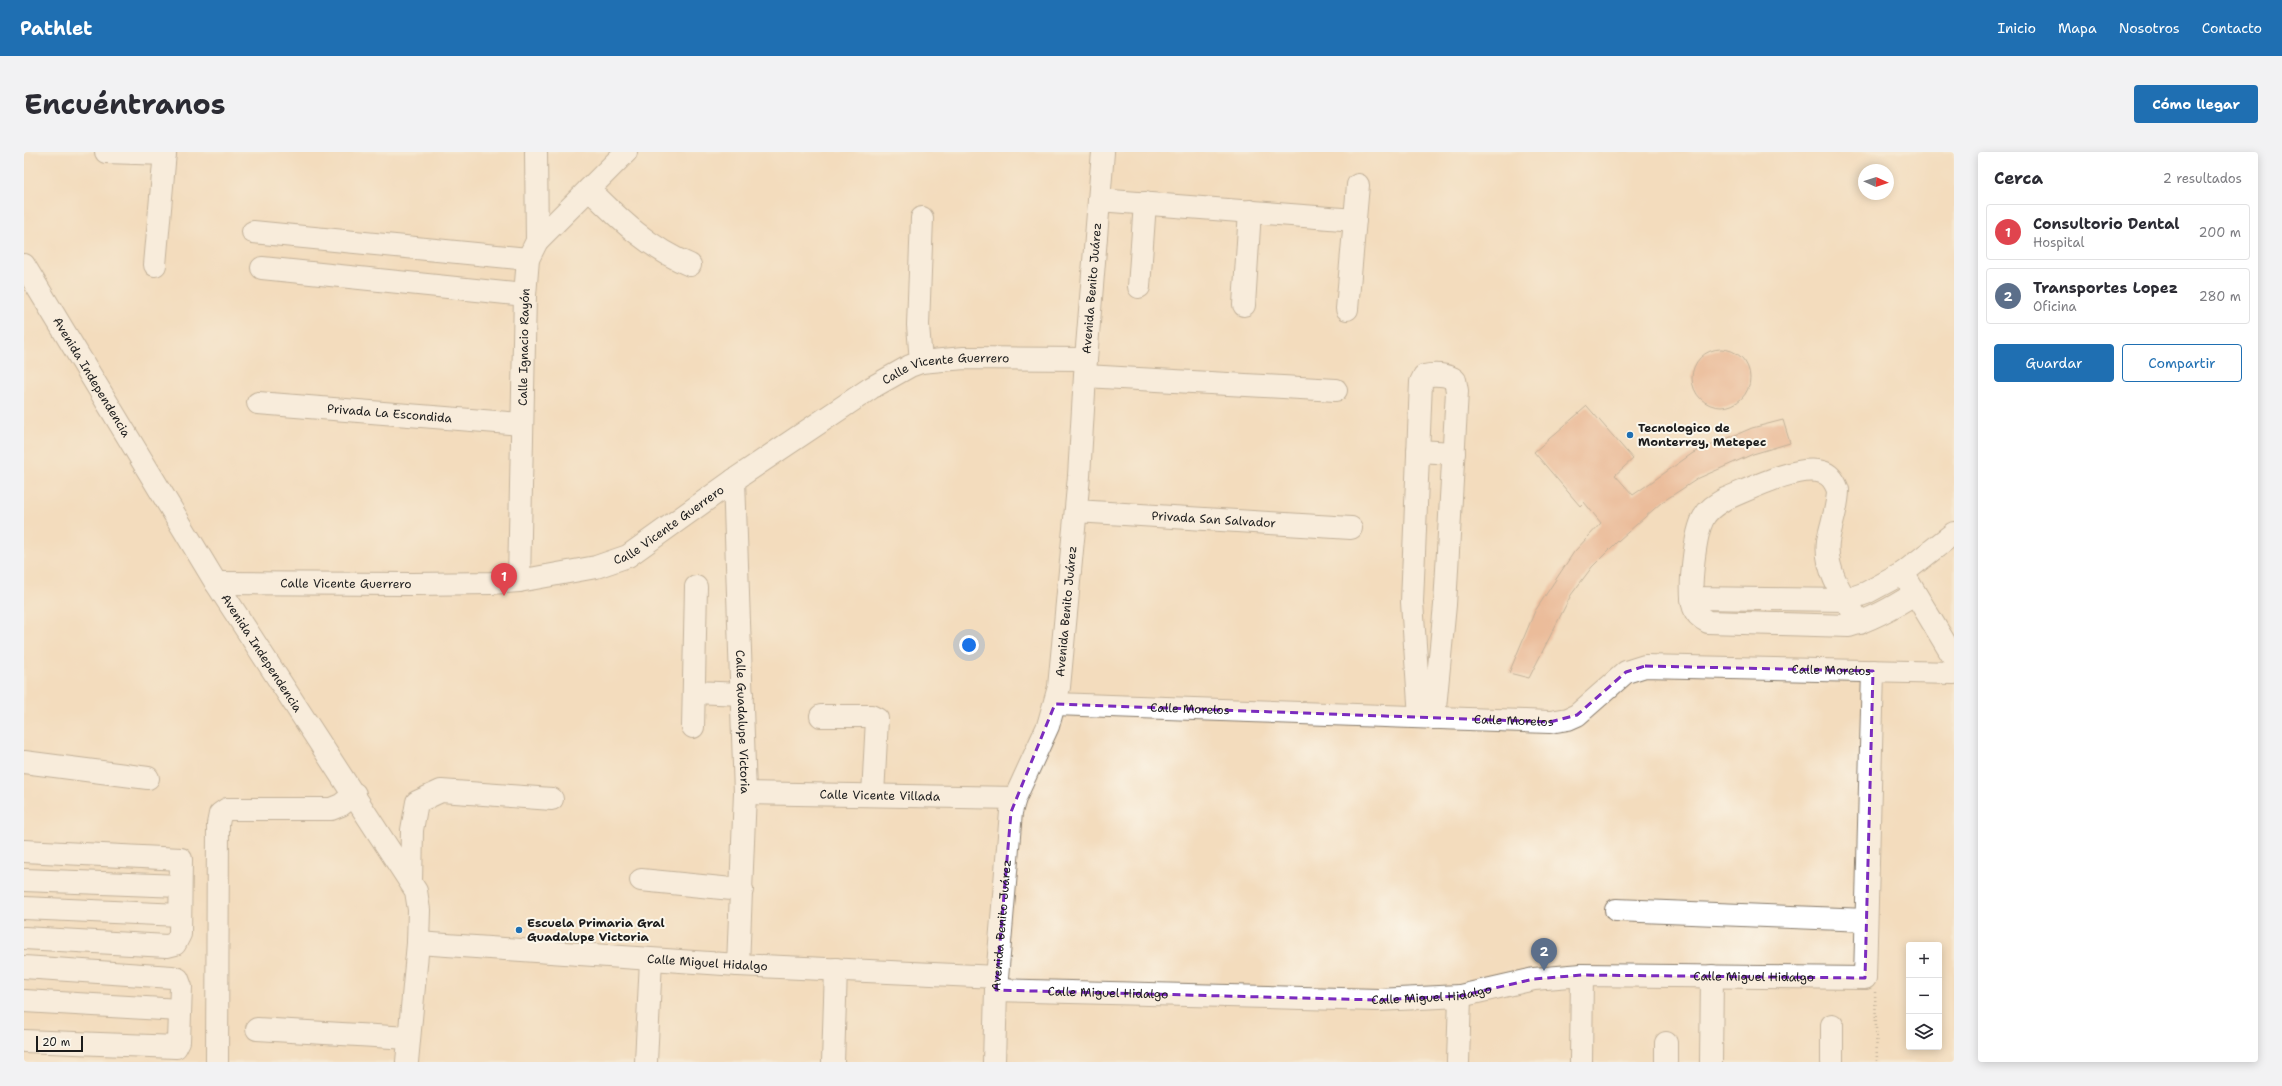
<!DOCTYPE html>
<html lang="es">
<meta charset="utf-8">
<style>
:root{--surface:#fff;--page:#f2f2f3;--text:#2b2b33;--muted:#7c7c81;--line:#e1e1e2;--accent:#1f6fb2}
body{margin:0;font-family:"Shantell Sans",sans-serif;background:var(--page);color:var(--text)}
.controls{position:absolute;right:12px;bottom:12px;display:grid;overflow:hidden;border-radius:4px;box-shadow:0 2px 10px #0003}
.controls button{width:36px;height:36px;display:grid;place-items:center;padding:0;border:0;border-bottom:1px solid var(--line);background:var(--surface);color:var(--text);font:20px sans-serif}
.compass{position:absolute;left:1834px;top:12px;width:36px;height:36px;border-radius:50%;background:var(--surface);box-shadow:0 2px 10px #0003;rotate:93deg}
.scale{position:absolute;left:12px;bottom:10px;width:47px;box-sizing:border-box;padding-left:4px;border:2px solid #1c1c1c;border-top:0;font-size:11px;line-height:14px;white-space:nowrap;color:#1c1c1c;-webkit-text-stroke:3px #fbf7ec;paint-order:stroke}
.you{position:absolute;left:945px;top:493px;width:14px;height:14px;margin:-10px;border:3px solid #fff;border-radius:50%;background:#1a73e8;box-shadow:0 0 0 6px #1a73e833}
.badge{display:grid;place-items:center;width:26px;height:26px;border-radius:50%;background:var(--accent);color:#fff;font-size:13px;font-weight:700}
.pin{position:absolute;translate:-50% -33px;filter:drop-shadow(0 1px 2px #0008)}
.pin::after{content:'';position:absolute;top:21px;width:14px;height:12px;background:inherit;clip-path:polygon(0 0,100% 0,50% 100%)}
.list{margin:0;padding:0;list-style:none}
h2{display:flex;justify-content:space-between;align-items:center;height:52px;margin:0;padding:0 16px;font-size:17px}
h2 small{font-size:13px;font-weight:400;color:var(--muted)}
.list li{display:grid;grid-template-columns:26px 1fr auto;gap:12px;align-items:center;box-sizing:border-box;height:56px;margin:0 8px 8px;padding:0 8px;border:1px solid var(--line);border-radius:4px}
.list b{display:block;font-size:15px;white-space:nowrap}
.list p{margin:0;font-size:13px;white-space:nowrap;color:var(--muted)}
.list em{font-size:13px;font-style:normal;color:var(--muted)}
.actions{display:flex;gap:8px;padding:12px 16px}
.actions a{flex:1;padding:9px 0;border:1px solid var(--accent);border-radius:4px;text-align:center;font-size:14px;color:var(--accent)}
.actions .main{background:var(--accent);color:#fff}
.icon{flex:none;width:22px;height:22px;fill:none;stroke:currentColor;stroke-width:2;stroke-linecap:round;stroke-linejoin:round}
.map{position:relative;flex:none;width:1930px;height:910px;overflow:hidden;border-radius:4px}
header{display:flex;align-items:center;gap:24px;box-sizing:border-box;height:56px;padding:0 20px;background:var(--accent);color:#fff}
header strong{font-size:19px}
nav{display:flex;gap:22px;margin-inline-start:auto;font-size:14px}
.intro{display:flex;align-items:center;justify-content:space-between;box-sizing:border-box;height:96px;padding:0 24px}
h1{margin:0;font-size:28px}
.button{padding:10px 18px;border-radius:4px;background:var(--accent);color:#fff;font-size:14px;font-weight:700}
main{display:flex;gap:24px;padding:0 24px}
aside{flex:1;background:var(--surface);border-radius:4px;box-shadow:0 2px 10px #0003}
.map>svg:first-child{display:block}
.building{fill:#e29470}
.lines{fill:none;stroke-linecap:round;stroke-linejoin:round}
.minor-casing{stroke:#887c6c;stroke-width:24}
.path{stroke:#887c6c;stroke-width:2.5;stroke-dasharray:1 3;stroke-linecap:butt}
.minor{stroke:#fff;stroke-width:22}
.marked{fill:none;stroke:#7b2cbf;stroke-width:3;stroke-dasharray:8 5;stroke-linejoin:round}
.poi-dot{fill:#1f6fb2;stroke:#fbf7ec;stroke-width:1.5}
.labels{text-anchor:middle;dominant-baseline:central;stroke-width:4;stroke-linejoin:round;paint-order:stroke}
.street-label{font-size:12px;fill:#1c1c1c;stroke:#fbf7ec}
.poi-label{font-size:12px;font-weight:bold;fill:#1c1c1c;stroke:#fbf7ec;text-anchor:start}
</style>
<header>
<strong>Pathlet</strong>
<nav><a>Inicio</a><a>Mapa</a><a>Nosotros</a><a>Contacto</a></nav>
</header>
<div class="intro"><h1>Encuéntranos</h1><a class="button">Cómo llegar</a></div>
<main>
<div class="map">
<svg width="1930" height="910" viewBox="0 0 1930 910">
<rect width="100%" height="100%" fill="#fbf7ec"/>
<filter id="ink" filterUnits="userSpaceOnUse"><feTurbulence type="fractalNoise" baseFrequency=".025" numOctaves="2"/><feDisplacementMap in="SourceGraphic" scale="8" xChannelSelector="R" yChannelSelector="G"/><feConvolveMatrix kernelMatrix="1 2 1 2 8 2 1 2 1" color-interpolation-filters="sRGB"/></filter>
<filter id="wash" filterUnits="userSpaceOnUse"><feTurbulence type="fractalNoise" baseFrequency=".012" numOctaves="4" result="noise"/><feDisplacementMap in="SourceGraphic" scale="16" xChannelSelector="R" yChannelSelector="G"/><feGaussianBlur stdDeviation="0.9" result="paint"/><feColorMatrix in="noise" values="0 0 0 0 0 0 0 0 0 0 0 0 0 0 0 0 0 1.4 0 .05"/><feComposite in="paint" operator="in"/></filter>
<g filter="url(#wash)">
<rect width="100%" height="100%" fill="#f3dcbd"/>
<g id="blocks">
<g class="building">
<circle cx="1697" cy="226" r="29"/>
<polygon points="1563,254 1609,307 1591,323 1609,343 1669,301 1728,276 1759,268 1766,291 1729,302 1675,326 1638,350 1595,388 1568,415 1547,443 1505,526 1485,521 1511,459 1550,400 1577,371 1560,350 1556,354 1510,300"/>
</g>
</g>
</g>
<g filter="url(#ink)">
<use href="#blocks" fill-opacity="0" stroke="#887c6c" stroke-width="1"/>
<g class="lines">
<defs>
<g id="minor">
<polyline points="82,0 141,2"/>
<polyline points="512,0 513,89"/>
<path d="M565,37C596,68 625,96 666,113"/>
<polyline points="1075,48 1331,68"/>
<polyline points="229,80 504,107"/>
<path id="s1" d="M0,113L192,431L392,739L395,758L394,791L383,910"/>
<polyline points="131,113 141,0"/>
<polyline points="238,116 501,143"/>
<polyline points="1115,135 1121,51"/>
<polyline points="1220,153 1226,59"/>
<polyline points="1323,157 1334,33"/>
<polyline points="897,210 894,173 898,66"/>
<polyline points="1061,224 1312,238"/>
<path id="s2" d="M234,251L497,272"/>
<polyline points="1394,299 1430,301"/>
<path id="s3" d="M710,328L721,641L714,813"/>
<path id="s4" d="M1052,359L1327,376"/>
<polyline points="1930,381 1879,421 1930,506"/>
<path id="s5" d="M495,429L501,143L504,107L513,89L602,0"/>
<path id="s6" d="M192,431L389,432L467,431L495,429L572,415L604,404L710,328L847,236L886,214L897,210L940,206L1062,207"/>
<polyline points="1668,446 1822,448 1842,441 1879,421"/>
<path d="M1836,471C1821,447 1800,419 1804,389C1807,372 1814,355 1814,338C1811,330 1806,322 1798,320C1774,312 1724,338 1701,347C1693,352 1685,356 1680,365C1671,380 1664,439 1670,456C1672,463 1678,467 1684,470L1825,474C1849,467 1870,455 1890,442"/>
<polyline points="670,540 718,542"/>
<path id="s7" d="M1031,552L1526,570L1544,567L1553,563L1602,520L1621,514L1930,521"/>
<polyline points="797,564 847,564 853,567 849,643"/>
<path d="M1396,565L1388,450L1397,230L1400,224C1409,222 1424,222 1431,228L1433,239L1421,453L1410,566"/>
<polyline points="669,575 672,435"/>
<polyline points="0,610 124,626"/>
<path id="s8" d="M721,641L991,646"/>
<polyline points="0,699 157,707 156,782 151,792 143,794 0,786"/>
<polyline points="0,728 156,734"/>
<polyline points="617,728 718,738"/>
<polyline points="387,730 388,678 393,650 417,639 528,647"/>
<polyline points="0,756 156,763"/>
<polyline points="1592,758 1842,768"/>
<path id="s9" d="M394,791L714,813L973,825"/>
<polyline points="0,815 148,825 154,827 157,835 155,889 152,895 0,889"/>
<path id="s10" d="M972,838L1354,848L1436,844L1510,827L1558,823L1841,826L1849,519"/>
<polyline points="0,849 156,858"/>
<polyline points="233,877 385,886"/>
<polyline points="193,910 194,672 196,662 203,657 307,657 317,653 331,642"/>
<polyline points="622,910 627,808"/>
<polyline points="809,910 812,817"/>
<path id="s11" d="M970,910L972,838L987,660L991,646L1024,574L1035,535L1055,324L1062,207L1079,0"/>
<polyline points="1434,910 1436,844"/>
<polyline points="1557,910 1558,823"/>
<polyline points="1642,910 1642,891"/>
<polyline points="1687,910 1688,824"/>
<polyline points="1808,910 1808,873"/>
</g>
</defs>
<use href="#minor" class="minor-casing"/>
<polyline class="path" points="1851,840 1853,910"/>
<use href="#minor" class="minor"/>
</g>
</g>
<path d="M0 0H1930V910H0ZM1621,514L1849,519L1841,826L1558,823L1510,827L1436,844L1354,848L972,838L987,660L1031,552L1526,570L1553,563L1602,520Z" fill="#f3dcbd" fill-opacity=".55" fill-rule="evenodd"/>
<path class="marked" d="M1621,514L1849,519L1841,826L1558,823L1510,827L1436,844L1354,848L972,838L987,660L1031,552L1526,570L1553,563L1602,520Z"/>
<g class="poi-dot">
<circle cx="1606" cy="283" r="4"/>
<circle cx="495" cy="778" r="4"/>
</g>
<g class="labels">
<g class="street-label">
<text stroke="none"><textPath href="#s11" startOffset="785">Avenida Benito Juárez</textPath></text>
<text stroke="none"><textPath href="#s5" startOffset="234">Calle Ignacio Rayón</textPath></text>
<text stroke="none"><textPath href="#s6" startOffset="790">Calle Vicente Guerrero</textPath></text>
<text stroke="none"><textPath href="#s1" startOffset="131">Avenida Independencia</textPath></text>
<text stroke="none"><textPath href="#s2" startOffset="132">Privada La Escondida</textPath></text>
<text stroke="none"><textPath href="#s4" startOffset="138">Privada San Salvador</textPath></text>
<text stroke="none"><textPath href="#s6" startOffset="466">Calle Vicente Guerrero</textPath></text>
<text stroke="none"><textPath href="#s6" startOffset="130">Calle Vicente Guerrero</textPath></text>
<text stroke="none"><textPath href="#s11" startOffset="461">Avenida Benito Juárez</textPath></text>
<text stroke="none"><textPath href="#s1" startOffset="455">Avenida Independencia</textPath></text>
<text stroke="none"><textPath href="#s7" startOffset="795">Calle Morelos</textPath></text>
<text stroke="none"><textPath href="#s7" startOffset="135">Calle Morelos</textPath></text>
<text stroke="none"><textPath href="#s7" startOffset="459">Calle Morelos</textPath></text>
<text stroke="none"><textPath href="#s3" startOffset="242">Calle Guadalupe Victoria</textPath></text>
<text stroke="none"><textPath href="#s8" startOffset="135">Calle Vicente Villada</textPath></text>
<text stroke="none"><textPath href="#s11" startOffset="137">Avenida Benito Juárez</textPath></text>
<text stroke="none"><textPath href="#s9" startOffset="290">Calle Miguel Hidalgo</textPath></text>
<text stroke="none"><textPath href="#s10" startOffset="760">Calle Miguel Hidalgo</textPath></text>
<text stroke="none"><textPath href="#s10" startOffset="112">Calle Miguel Hidalgo</textPath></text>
<text stroke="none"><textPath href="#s10" startOffset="436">Calle Miguel Hidalgo</textPath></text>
</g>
<g class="poi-label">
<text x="1614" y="276">Tecnologico de<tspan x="1614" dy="14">Monterrey, Metepec</tspan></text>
<text x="503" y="771">Escuela Primaria Gral<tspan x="503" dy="14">Guadalupe Victoria</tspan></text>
</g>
</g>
</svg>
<div class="controls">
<button>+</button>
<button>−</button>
<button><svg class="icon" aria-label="layers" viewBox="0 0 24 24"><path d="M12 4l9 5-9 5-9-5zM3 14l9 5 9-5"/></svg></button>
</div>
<svg class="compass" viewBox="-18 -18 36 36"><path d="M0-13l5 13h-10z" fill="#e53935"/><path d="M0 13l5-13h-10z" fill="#7c7c81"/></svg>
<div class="scale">20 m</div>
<div class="you"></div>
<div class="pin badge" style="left:480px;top:444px;background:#e0444e">1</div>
<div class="pin badge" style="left:1520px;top:819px;background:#5c6f8a">2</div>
</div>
<aside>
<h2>Cerca<small>2 resultados</small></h2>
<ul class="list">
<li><span class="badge" style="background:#e0444e">1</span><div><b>Consultorio Dental</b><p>Hospital</p></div><em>200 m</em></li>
<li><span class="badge" style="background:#5c6f8a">2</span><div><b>Transportes Lopez</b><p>Oficina</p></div><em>280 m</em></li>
</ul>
<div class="actions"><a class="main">Guardar</a><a>Compartir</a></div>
</aside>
</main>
